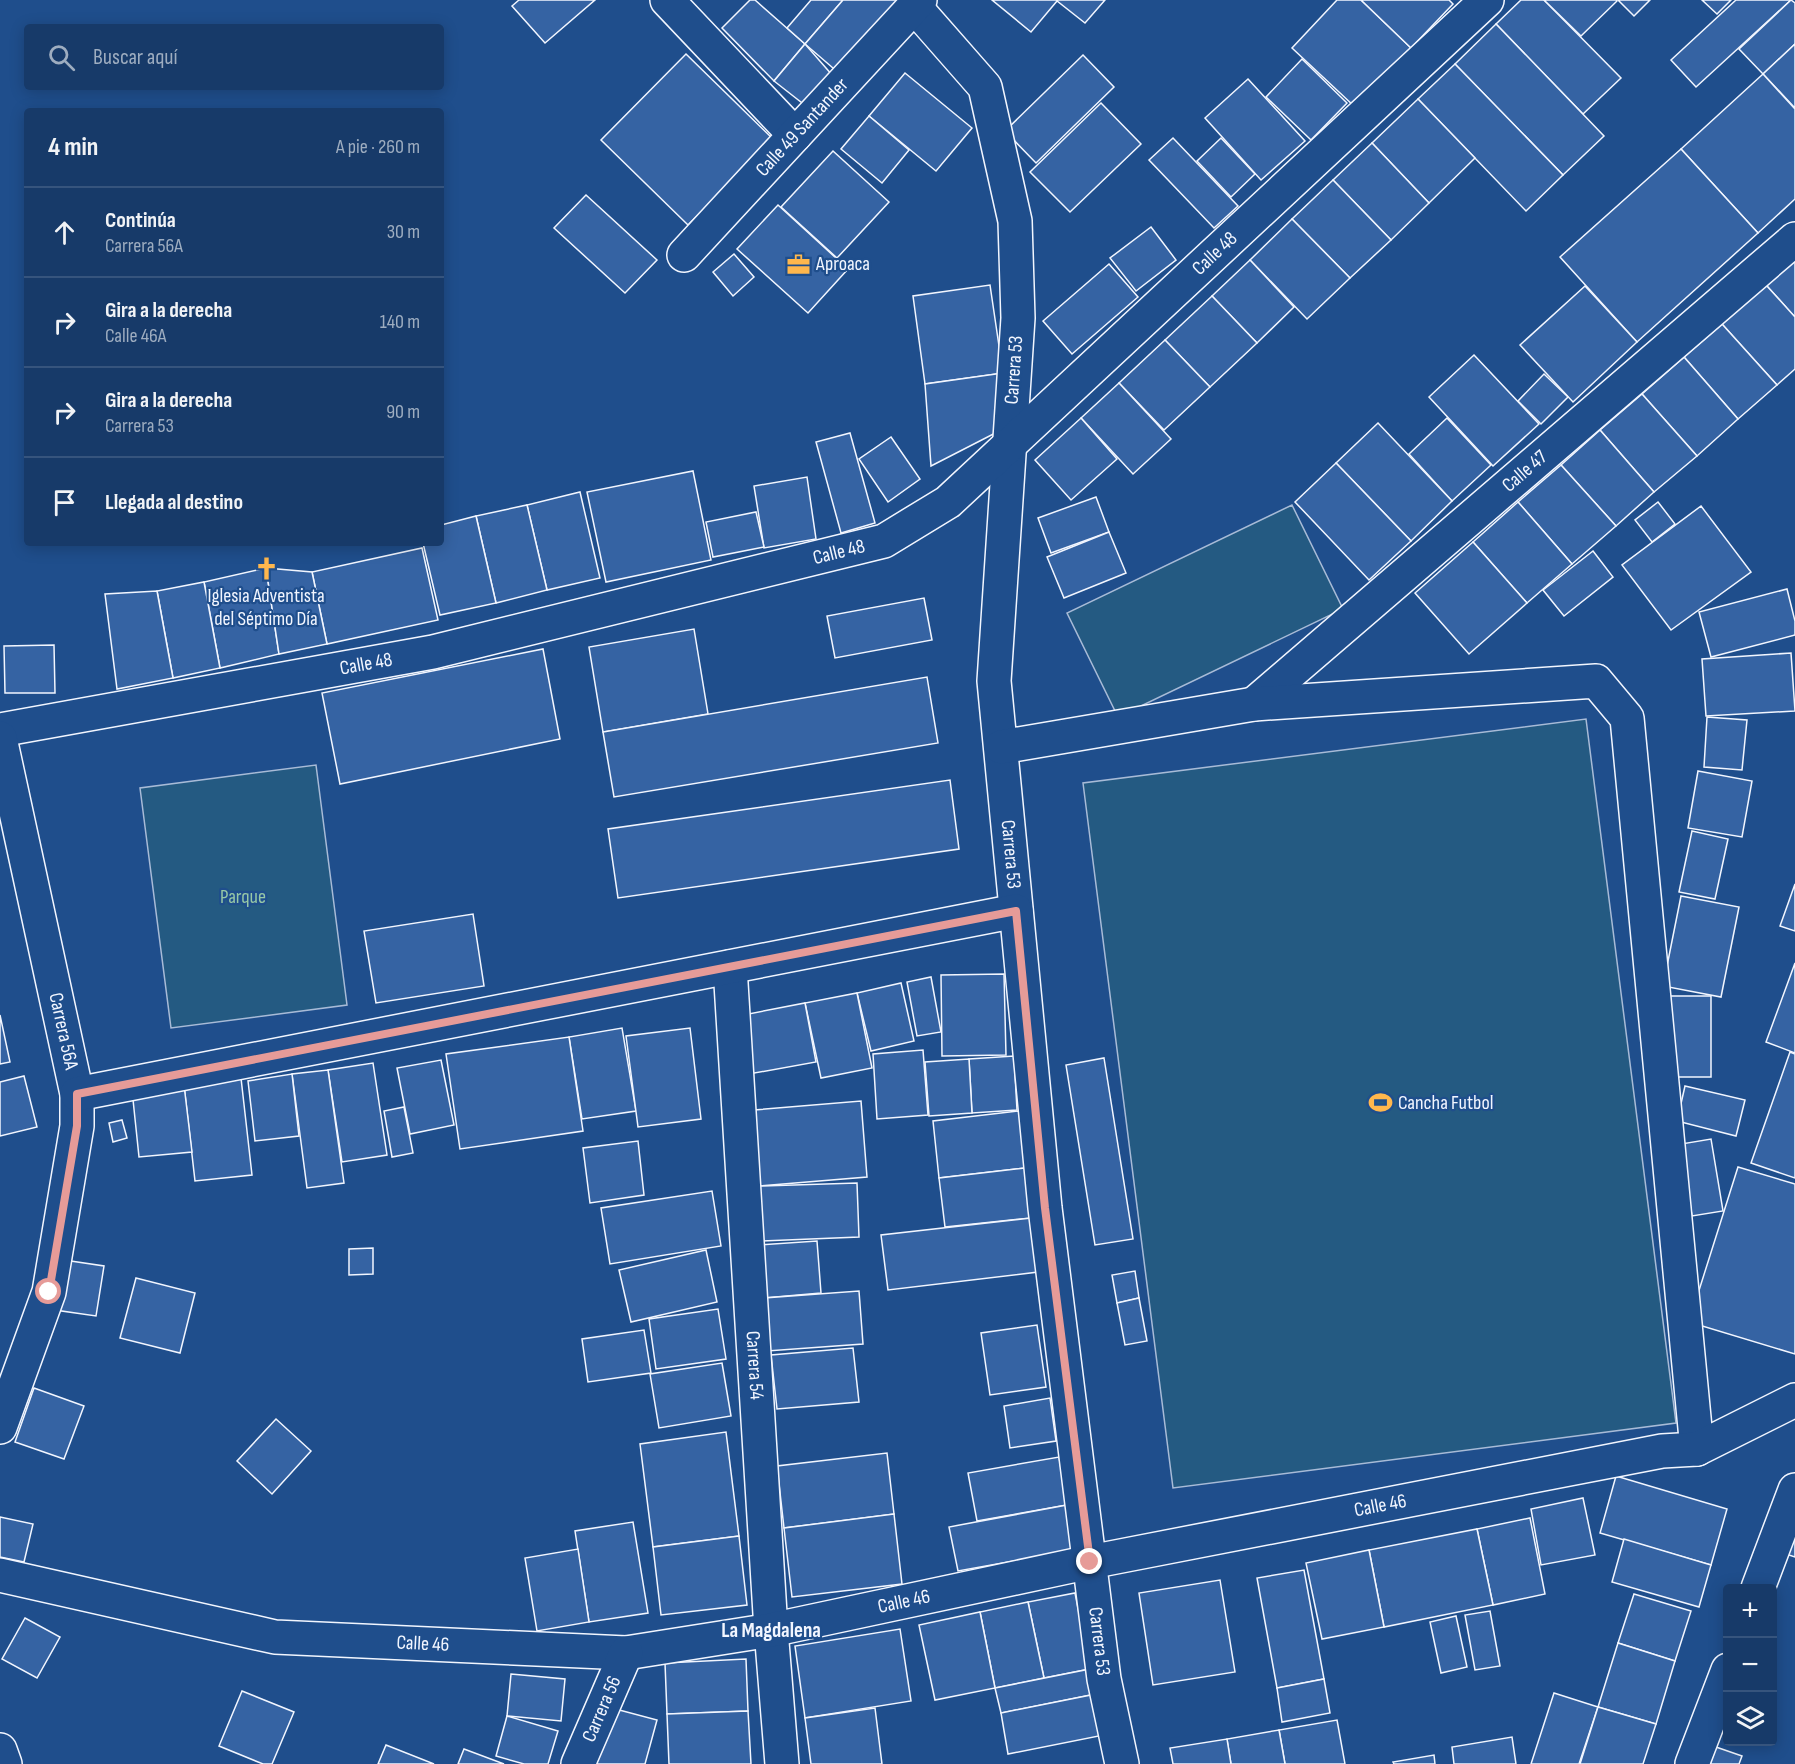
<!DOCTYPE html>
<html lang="es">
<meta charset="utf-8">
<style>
:root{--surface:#173a69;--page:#20416f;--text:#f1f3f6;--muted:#9eadc0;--line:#36547d}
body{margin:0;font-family:"Sofia Sans Condensed",sans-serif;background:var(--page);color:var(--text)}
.controls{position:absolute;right:18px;bottom:18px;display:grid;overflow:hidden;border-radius:6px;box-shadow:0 3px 15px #0003}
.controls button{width:54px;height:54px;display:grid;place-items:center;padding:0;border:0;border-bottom:2px solid var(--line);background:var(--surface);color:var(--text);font:30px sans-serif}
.stop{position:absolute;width:18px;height:18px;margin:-14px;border:4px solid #e69b98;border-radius:50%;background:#fff}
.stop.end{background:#e69b98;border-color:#fff;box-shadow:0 2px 6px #0008}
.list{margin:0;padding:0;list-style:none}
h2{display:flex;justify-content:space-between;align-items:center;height:78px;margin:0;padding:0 24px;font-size:26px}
h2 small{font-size:20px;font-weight:400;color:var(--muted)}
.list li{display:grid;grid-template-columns:39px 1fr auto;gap:18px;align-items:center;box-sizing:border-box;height:90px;padding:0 24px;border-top:2px solid var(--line)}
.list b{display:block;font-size:22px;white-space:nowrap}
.list p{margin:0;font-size:20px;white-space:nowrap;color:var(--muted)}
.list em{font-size:20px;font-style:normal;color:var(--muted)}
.icon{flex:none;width:33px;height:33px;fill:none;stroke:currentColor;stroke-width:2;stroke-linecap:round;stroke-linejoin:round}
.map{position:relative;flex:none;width:1795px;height:1764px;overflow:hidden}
.search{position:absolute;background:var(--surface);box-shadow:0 3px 15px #0003;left:24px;top:24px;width:420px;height:66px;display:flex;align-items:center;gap:15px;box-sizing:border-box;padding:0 21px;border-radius:6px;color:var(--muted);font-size:22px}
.panel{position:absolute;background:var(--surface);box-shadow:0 3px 15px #0003;left:24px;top:108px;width:420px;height:438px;border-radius:6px}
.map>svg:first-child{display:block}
.green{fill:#245a82;stroke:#a8bbd7;stroke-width:1.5}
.building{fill:#3563a3;stroke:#f2f6ff;stroke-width:1.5}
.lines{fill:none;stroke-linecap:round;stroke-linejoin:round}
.street-casing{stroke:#f2f6ff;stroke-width:36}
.secondary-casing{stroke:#f2f6ff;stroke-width:36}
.street{stroke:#1f4e8c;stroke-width:33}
.secondary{stroke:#1f4e8c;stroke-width:33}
.route{stroke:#e69b98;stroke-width:8}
.labels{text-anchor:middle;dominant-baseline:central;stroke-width:4.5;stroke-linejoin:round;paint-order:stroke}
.street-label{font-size:20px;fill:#f2f6ff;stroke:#1f4e8c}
.poi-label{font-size:20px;fill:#f2f6ff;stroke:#1f4e8c;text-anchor:start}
.park-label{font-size:20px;fill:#97c8a6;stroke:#1f4e8c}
.neighbourhood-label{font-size:21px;font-weight:bold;fill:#f2f6ff;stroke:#1f4e8c}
</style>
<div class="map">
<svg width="1795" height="1764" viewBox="0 0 1795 1764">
<rect width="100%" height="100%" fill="#1f4e8c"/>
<g class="green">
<polygon points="1292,505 1343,609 1118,717 1067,613"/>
<polygon points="1586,719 1676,1423 1173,1488 1083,783"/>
<polygon points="316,765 347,1005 171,1028 140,788"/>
</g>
<g class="building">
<polygon points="519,0 595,0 545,43 512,6"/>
<polygon points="750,0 755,0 805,44 774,81 722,28"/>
<polygon points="811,0 843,0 805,44 787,28"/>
<polygon points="843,0 905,0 840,74 805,44"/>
<polygon points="992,0 1105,0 1085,23 1057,1 1031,32"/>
<polygon points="1337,0 1361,0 1411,48 1355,107 1292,48"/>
<polygon points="1361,0 1449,0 1453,4 1411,48"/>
<polygon points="1521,0 1544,0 1621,78 1583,114 1496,24"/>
<polygon points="1544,0 1617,0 1617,1 1581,36"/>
<polygon points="1618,0 1650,0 1634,16"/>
<polygon points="1702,0 1731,0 1717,14"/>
<polygon points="1736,0 1791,0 1696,87 1671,60"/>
<polygon points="1791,0 1795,3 1795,44 1763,74 1739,49"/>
<polygon points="1496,24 1604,136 1563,175 1455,64"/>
<polygon points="805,44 833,76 806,106 774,81"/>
<polygon points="1795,44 1795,108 1763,74"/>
<polygon points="686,54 773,139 688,225 601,140"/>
<polygon points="1083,55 1114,87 1036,163 1005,131"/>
<polygon points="1302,59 1347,103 1311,140 1266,97"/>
<polygon points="1455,64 1563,175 1526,211 1418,99"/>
<polygon points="905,73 972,128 936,171 869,116"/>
<polygon points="1763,74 1795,109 1795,199 1758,233 1681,149"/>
<polygon points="1248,79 1305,141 1261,180 1205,118"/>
<polygon points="1418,99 1475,158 1429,203 1372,143"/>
<polygon points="1101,103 1141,144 1070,212 1030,172"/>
<polygon points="869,116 909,150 882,183 841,149"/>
<polygon points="1173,138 1238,206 1214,228 1149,160"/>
<polygon points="1221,138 1255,174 1231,197 1197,161"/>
<polygon points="1372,143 1429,203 1391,240 1333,180"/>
<polygon points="1681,149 1758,233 1637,342 1560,257"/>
<polygon points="833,151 889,202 837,258 781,207"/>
<polygon points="1333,180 1391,240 1350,278 1292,219"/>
<polygon points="586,195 657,260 625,293 554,228"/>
<polygon points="778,205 848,269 808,313 737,249"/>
<polygon points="1292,219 1350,278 1307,319 1250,260"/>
<polygon points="1151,227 1176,260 1136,291 1110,258"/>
<polygon points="734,254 754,277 733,296 713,272"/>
<polygon points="1250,260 1294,307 1257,343 1212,296"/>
<polygon points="1795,260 1795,317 1766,285"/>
<polygon points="1109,264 1138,297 1072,354 1043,321"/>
<polygon points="990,285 1003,373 925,384 913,296"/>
<polygon points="1766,285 1795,317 1795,369 1777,385 1722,324"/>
<polygon points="1585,286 1637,342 1573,402 1520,345"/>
<polygon points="1212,296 1257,343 1210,387 1165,340"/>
<polygon points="1722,324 1777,385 1738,419 1684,357"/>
<polygon points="1165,340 1210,387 1164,430 1119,383"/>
<polygon points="1474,355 1539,424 1493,466 1429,397"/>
<polygon points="1684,357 1738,419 1697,456 1642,394"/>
<polygon points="1003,373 1009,426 931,466 925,384"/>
<polygon points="1544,374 1568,397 1541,424 1518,401"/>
<polygon points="1119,383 1171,439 1133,474 1081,418"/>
<polygon points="1642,394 1697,456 1654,492 1600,430"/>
<polygon points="1081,418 1117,459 1071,500 1035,460"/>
<polygon points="1447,418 1491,465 1452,501 1409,454"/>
<polygon points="1378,423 1452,501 1411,541 1336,463"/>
<polygon points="1600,430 1654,492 1616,526 1561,465"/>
<polygon points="850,433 875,523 841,533 816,442"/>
<polygon points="891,437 920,479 888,502 859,459"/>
<polygon points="1336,463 1411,541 1369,580 1295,502"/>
<polygon points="1561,465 1616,526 1572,564 1518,502"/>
<polygon points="693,471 711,560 606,582 587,492"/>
<polygon points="807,477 816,539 764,548 754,486"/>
<polygon points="580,492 600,578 547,590 527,505"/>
<polygon points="1096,497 1109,532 1051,553 1038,518"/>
<polygon points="1518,502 1572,564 1527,603 1473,542"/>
<polygon points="1658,502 1675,524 1652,542 1635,520"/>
<polygon points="527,505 547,590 496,603 476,516"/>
<polygon points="1701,506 1751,572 1671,630 1622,565"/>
<polygon points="756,512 764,547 713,557 706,522"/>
<polygon points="476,516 496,603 440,615 423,543 441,543 441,525"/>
<polygon points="1109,532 1126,573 1064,598 1047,557"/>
<polygon points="1473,542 1527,603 1469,654 1415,593"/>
<polygon points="422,548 438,620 327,644 312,572"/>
<polygon points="1593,551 1613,577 1564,616 1543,590"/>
<polygon points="266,568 279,654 220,668 204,582"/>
<polygon points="266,568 312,572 327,644 279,654"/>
<polygon points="204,582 220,668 173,678 157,591"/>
<polygon points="1787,589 1795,621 1795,635 1711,657 1699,612"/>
<polygon points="157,591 173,678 117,689 105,594"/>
<polygon points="924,598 932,640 835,658 827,616"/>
<polygon points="694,629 708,714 603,732 589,647"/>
<polygon points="54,645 55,693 5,693 4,646"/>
<polygon points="543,649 560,739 340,784 322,693"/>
<polygon points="1791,653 1795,711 1706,716 1702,659"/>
<polygon points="927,677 938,743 614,797 603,732"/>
<polygon points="1707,717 1747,720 1742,770 1704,767"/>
<polygon points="1698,771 1752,781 1742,837 1688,828"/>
<polygon points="950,780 959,849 618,898 608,829"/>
<polygon points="1692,831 1728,839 1715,899 1679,892"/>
<polygon points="1795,884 1795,931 1780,926"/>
<polygon points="1681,896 1739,907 1721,997 1663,986"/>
<polygon points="473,914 484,986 376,1003 364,931"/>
<polygon points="1795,963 1795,1053 1766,1042"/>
<polygon points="1004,974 1006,1055 942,1056 941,975"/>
<polygon points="931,977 941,1032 917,1036 907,982"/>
<polygon points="901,983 914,1041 871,1051 857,993"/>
<polygon points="857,993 872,1068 821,1078 805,1003"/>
<rect x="1663" y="996" width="48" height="81"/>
<polygon points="805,1003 816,1062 749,1074 738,1016"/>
<polygon points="0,1015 10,1062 0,1064"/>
<polygon points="622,1028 636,1111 582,1119 569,1037"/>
<polygon points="690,1028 701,1119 638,1127 626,1036"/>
<polygon points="569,1037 583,1131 460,1149 446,1054"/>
<polygon points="923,1050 928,1115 877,1119 873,1054"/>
<polygon points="1790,1052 1795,1054 1795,1178 1751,1163"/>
<polygon points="1014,1056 1017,1110 972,1113 969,1059"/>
<polygon points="1104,1058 1133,1239 1095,1245 1066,1065"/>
<polygon points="969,1059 972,1113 929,1116 925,1062"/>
<polygon points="441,1060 454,1125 410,1134 397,1068"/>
<polygon points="373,1063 387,1155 342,1162 328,1070"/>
<polygon points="328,1070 344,1183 307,1188 292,1074"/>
<polygon points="292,1074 299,1136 255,1141 248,1081"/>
<polygon points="24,1076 37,1127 0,1136 0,1082"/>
<polygon points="241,1078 252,1175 195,1181 184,1085"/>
<polygon points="184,1085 192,1152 139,1157 132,1090"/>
<polygon points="1685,1086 1745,1100 1736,1136 1677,1121"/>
<polygon points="861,1101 867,1177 760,1186 754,1110"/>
<polygon points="404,1107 413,1153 392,1157 384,1111"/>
<polygon points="1019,1111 1025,1168 939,1178 933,1121"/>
<polygon points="122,1120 127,1138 113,1142 109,1123"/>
<polygon points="1711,1139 1723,1211 1692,1216 1681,1144"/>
<polygon points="638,1141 644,1195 590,1203 583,1148"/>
<polygon points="1738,1167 1795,1184 1795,1354 1689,1322"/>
<polygon points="1025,1168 1031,1218 945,1227 939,1178"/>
<polygon points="857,1183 859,1237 762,1241 760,1186"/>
<polygon points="712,1191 721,1246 610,1264 601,1208"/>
<polygon points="1031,1218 1038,1272 888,1290 881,1235"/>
<polygon points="817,1241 821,1293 764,1298 759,1245"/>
<polygon points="373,1248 373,1274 349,1275 349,1249"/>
<polygon points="706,1250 717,1302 631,1322 619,1270"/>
<polygon points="64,1260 104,1266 96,1316 55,1310"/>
<polygon points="1135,1271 1139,1298 1117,1303 1112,1275"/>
<polygon points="136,1278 195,1293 180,1353 120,1338"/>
<polygon points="859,1291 863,1344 767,1351 764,1298"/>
<polygon points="1139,1298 1147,1341 1125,1345 1117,1303"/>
<polygon points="718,1309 726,1359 656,1369 649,1319"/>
<polygon points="1037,1325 1046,1387 990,1395 981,1333"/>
<polygon points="644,1330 651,1373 588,1382 582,1339"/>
<polygon points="853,1348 859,1402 777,1409 771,1355"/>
<polygon points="722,1363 731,1416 659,1428 650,1374"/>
<polygon points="34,1388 84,1406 64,1459 15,1442"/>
<polygon points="1050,1398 1056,1441 1010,1448 1004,1406"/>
<polygon points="276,1419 311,1451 272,1494 237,1461"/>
<polygon points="726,1432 739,1536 653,1547 640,1444"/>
<polygon points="887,1453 894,1514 784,1528 777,1466"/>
<polygon points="1059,1457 1067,1505 977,1521 968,1473"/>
<polygon points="1616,1476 1727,1509 1711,1565 1600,1533"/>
<polygon points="1583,1498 1595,1555 1541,1565 1531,1509"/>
<polygon points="1067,1505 1075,1550 958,1571 949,1527"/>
<polygon points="894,1514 902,1584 792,1597 784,1528"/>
<polygon points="0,1517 33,1524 24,1562 0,1557"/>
<polygon points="1530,1518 1545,1594 1493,1605 1477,1529"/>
<polygon points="1795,1519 1795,1557 1783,1553"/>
<polygon points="633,1522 648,1613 589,1622 575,1531"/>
<polygon points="1477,1529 1493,1605 1384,1627 1369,1550"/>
<polygon points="739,1536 747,1605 661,1615 653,1547"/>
<polygon points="1624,1539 1711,1565 1699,1607 1612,1582"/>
<polygon points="578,1549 589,1622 537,1631 525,1558"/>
<polygon points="1369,1550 1384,1627 1322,1639 1306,1563"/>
<polygon points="1304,1570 1324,1679 1277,1688 1257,1578"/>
<polygon points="1220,1580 1235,1672 1153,1685 1139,1593"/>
<polygon points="1075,1593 1090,1669 1044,1678 1028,1602"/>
<polygon points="1634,1594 1691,1611 1675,1661 1618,1643"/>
<polygon points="1028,1602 1044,1678 995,1688 980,1612"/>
<polygon points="1490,1611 1500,1666 1475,1670 1465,1615"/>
<polygon points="980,1612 995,1688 935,1700 919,1625"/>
<polygon points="1456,1616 1467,1667 1441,1673 1430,1622"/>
<polygon points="25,1618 60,1637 37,1678 2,1659"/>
<polygon points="900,1629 911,1701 805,1718 795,1646"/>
<polygon points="1618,1643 1675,1661 1656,1724 1598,1707"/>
<polygon points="746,1659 748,1711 667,1714 665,1663"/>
<polygon points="1090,1669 1096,1694 1001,1713 995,1688"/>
<polygon points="511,1674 565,1679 561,1721 507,1716"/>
<polygon points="1324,1679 1330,1713 1282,1722 1277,1688"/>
<polygon points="242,1691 294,1712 272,1764 263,1764 219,1746"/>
<polygon points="1554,1693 1598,1707 1579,1764 1531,1764"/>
<polygon points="1096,1694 1104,1735 1008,1754 1001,1713"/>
<polygon points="608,1707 657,1720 645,1764 593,1764"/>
<polygon points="1598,1707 1656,1724 1643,1764 1580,1764"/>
<polygon points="875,1708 882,1764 811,1764 805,1718"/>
<polygon points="748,1711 751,1764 669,1764 667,1714"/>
<polygon points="507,1716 558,1731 548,1764 524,1764 496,1756"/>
<polygon points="1337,1720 1345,1764 1285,1764 1279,1730"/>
<polygon points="1279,1730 1285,1764 1231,1764 1227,1739"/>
<polygon points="1512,1737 1516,1764 1454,1764 1452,1747"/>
<polygon points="1227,1739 1231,1764 1173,1764 1170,1748"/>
<polygon points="386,1745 434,1764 378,1764"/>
<polygon points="1716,1747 1742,1756 1739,1764 1710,1764"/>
<polygon points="464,1749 504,1764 458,1764"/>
<polygon points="1434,1755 1435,1764 1394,1764 1393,1762"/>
</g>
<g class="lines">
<defs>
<g id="street">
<polyline points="667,0 795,135"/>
<path id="s1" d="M914,6L985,87L1015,221L1018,318L994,681L1045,1208L1104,1679L1122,1764"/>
<path id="s2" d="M684,255L920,0"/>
<path id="s3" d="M1254,704L1795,239"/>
<path id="s4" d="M0,730L433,652L884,541L948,502L1487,0"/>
<path id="s5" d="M0,738L77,1094V1126L49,1292L0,1427"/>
<polyline points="1001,747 1254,704 1596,681 1627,718 1697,1449"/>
<path id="s6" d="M730,967L771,1630L782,1764"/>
<polyline points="77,1094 1016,911"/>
<path id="s7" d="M0,1575L275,1637L626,1653L771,1630L1090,1562L1662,1451L1697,1449L1795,1400"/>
<polyline points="0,1750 5,1764"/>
<path id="s8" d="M578,1764L626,1653"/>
</g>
<g id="secondary">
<polyline points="1758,1588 1795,1490"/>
<polyline points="1692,1764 1728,1670"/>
</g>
</defs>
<use href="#street" class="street-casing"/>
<use href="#secondary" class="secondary-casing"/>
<use href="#street" class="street"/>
<use href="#secondary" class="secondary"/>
</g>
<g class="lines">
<polyline class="route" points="49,1292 77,1126 77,1094 1016,911 1045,1208 1090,1562"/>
</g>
<defs>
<symbol id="office-bare" viewBox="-9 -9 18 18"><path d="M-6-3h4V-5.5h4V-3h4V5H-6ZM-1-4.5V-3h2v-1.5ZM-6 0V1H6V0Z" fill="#ffb74d" stroke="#1f4e8c" stroke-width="2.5" paint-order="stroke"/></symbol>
<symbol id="church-bare" viewBox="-9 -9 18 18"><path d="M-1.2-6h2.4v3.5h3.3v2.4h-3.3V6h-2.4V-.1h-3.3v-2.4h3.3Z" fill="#ffb74d" stroke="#1f4e8c" stroke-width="2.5" paint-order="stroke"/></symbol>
<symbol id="stadium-bare" viewBox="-9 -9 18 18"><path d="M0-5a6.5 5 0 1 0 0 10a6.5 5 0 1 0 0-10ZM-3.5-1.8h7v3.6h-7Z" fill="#ffb74d" stroke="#1f4e8c" stroke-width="2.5" paint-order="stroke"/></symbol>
</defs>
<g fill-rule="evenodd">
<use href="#office-bare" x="782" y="248" width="33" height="33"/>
<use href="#church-bare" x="250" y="552" width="33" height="33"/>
<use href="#stadium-bare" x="1364" y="1086" width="33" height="33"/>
</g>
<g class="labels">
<g class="street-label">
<text stroke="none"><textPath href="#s2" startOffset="174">Calle 49 Santander</textPath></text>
<text stroke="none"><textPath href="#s4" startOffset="1344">Calle 48</textPath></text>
<text transform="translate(1014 370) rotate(-86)">Carrera 53</text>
<text stroke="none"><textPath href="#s3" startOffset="357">Calle 47</textPath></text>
<text stroke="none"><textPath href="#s4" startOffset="858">Calle 48</textPath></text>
<text stroke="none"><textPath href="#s4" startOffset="372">Calle 48</textPath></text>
<text stroke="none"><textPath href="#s1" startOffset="880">Carrera 53</textPath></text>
<text stroke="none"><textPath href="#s5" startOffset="300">Carrera 56A</textPath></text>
<text stroke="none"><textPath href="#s6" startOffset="399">Carrera 54</textPath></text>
<text stroke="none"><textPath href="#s7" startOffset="1402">Calle 46</textPath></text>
<text stroke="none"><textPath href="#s7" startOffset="916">Calle 46</textPath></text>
<text stroke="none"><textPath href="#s1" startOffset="1672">Carrera 53</textPath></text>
<text stroke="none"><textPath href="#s7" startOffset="430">Calle 46</textPath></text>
<text stroke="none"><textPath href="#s8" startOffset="60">Carrera 56</textPath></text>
</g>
<g class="poi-label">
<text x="816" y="264">Aproaca</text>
<text x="266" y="596" text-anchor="middle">Iglesia Adventista<tspan x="266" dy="23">del Séptimo Día</tspan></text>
<text x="1398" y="1103">Cancha Futbol</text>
</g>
<g class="park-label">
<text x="243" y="897">Parque</text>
</g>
<g class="neighbourhood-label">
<text x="771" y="1630">La Magdalena</text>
</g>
</g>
</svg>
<div class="controls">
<button>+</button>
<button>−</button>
<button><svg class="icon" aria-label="layers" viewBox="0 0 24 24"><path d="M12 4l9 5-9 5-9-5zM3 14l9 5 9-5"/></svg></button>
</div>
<div class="stop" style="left:49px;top:1292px"></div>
<div class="stop end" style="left:1090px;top:1562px"></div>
<div class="search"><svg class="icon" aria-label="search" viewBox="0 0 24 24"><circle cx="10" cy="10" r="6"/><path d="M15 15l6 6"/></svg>Buscar aquí</div>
<section class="panel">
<h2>4 min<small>A pie · 260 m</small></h2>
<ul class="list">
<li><svg class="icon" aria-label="ahead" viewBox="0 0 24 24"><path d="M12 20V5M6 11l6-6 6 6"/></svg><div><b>Continúa</b><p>Carrera 56A</p></div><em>30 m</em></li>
<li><svg class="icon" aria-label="right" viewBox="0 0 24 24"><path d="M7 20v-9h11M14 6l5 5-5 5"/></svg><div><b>Gira a la derecha</b><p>Calle 46A</p></div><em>140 m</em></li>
<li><svg class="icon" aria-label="right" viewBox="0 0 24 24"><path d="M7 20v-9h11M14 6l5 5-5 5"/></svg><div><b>Gira a la derecha</b><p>Carrera 53</p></div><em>90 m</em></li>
<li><svg class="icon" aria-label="arrive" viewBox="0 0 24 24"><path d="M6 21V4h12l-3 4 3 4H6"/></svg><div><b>Llegada al destino</b></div></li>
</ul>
</section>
</div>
